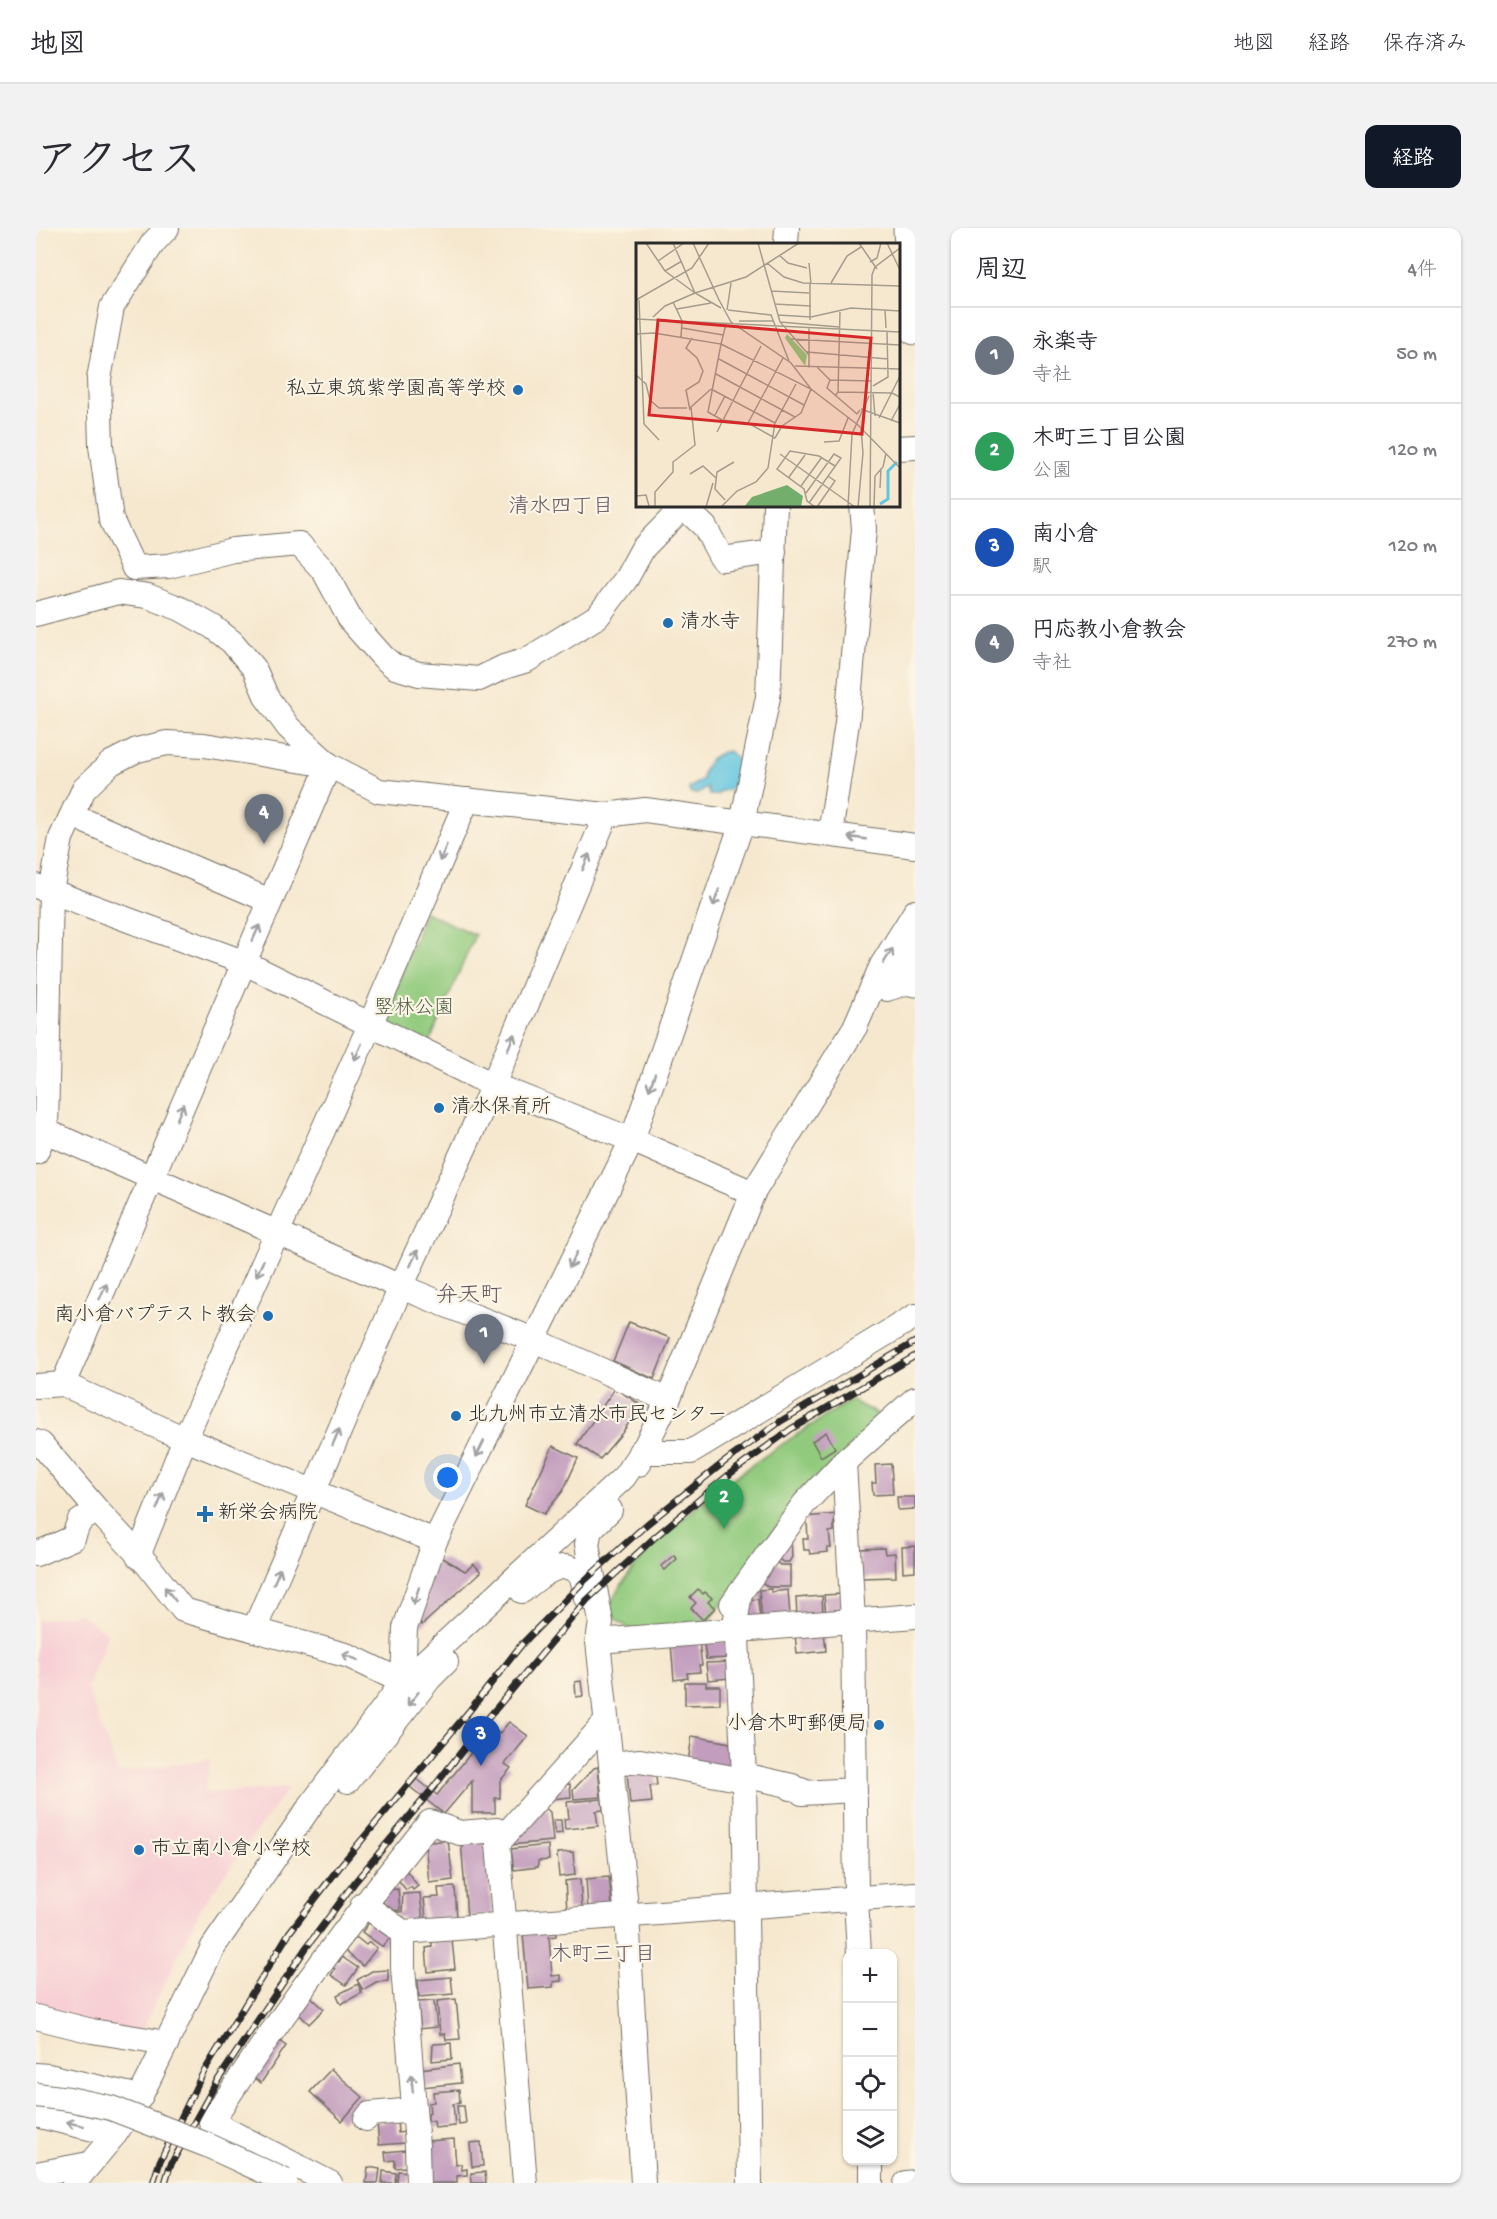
<!DOCTYPE html>
<html lang="ja">
<meta charset="utf-8">
<style>
:root{--surface:#fff;--page:#f2f2f3;--text:#2b2b33;--muted:#7c7c81;--line:#e1e1e2;--accent:#111827}
body{margin:0;font-family:"Gochi Hand","Klee One",sans-serif;background:var(--page);color:var(--text)}
.controls{position:absolute;right:18px;bottom:18px;display:grid;overflow:hidden;border-radius:12px;box-shadow:0 2px 4px #0004}
.controls button{width:54px;height:54px;display:grid;place-items:center;padding:0;border:0;border-bottom:2px solid var(--line);background:var(--surface);color:var(--text);font:30px sans-serif}
.you{position:absolute;left:412px;top:1250px;width:21px;height:21px;margin:-15px;border:4px solid #fff;border-radius:50%;background:#1a73e8;box-shadow:0 0 0 9px #1a73e833}
.badge{display:grid;place-items:center;width:39px;height:39px;border-radius:50%;background:var(--accent);color:#fff;font-size:20px;font-weight:700}
.pin{position:absolute;translate:-50% -50px;filter:drop-shadow(0 2px 3px #0008)}
.pin::after{content:'';position:absolute;top:32px;width:21px;height:18px;background:inherit;clip-path:polygon(0 0,100% 0,50% 100%)}
.list{margin:0;padding:0;list-style:none}
h2{display:flex;justify-content:space-between;align-items:center;height:78px;margin:0;padding:0 24px;font-size:26px}
h2 small{font-size:20px;font-weight:400;color:var(--muted)}
.list li{display:grid;grid-template-columns:39px 1fr auto;gap:18px;align-items:center;box-sizing:border-box;height:96px;padding:0 24px;border-top:2px solid var(--line)}
.list b{display:block;font-size:22px;white-space:nowrap}
.list p{margin:0;font-size:20px;white-space:nowrap;color:var(--muted)}
.list em{font-size:20px;font-style:normal;color:var(--muted)}
.icon{flex:none;width:33px;height:33px;fill:none;stroke:currentColor;stroke-width:2;stroke-linecap:round;stroke-linejoin:round}
.map{position:relative;flex:none;width:879px;height:1955px;overflow:hidden;border-radius:12px}
header{display:flex;align-items:center;gap:36px;box-sizing:border-box;height:84px;padding:0 30px;background:var(--surface);border-bottom:2px solid var(--line)}
header strong{font-size:28px}
nav{display:flex;gap:33px;margin-inline-start:auto;font-size:21px}
.intro{display:flex;align-items:center;justify-content:space-between;box-sizing:border-box;height:144px;padding:0 36px}
h1{margin:0;font-size:42px}
.button{padding:15px 27px;border-radius:12px;background:var(--accent);color:#fff;font-size:21px;font-weight:700}
main{display:flex;gap:36px;padding:0 36px}
aside{flex:1;background:var(--surface);border-radius:12px;box-shadow:0 2px 4px #0004}
.map>svg:first-child{display:block}
.built{fill:#f7cfd4}
.green{fill:#91ca7d;stroke:#5e7a54;stroke-width:1.5}
.water{fill:#62c5e0;stroke:#467886;stroke-width:1.5}
.building{fill:#c29dbe}
.lines{fill:none;stroke-linecap:round;stroke-linejoin:round}
.minor-casing{stroke:#726d64;stroke-width:26}
.highway-casing{stroke:#726d64;stroke-width:35}
.minor{stroke:#fff;stroke-width:24}
.highway{stroke:#fff;stroke-width:33}
.rail-casing{stroke:#2b2b2b;stroke-width:7}
.rail{stroke:#fcf5e5;stroke-width:4.5;stroke-dasharray:14;stroke-linecap:butt}
.minor-bridge-casing{stroke:#726d64;stroke-width:26;stroke-linecap:butt}
.minor-bridge{stroke:#fff;stroke-width:24}
.oneway{stroke:#a0a0a0}
.poi-dot{fill:#1f6fb2;stroke:#fcf5e5;stroke-width:2}
.labels{text-anchor:middle;dominant-baseline:central;stroke-width:4.5;stroke-linejoin:round;paint-order:stroke}
.poi-label{font-size:20px;fill:#2b2b2b;stroke:#fcf5e5;text-anchor:start}
.park-label{font-size:20px;fill:#4a5b44;stroke:#fcf5e5}
.neighbourhood-label{font-size:21px;fill:#60535e;stroke:#fcf5e5}
.quarter-label{font-size:22px;fill:#60535e;stroke:#fcf5e5}
.inset-river{fill:none;stroke:#62c5e0;stroke-width:3}
.inset-road{fill:none;stroke:#a59c8d;stroke-width:1.5}
.view{fill:#d62828;fill-opacity:0.15;stroke:#d62828;stroke-width:3}
.inset-edge{fill:none;stroke:#2b2b2b;stroke-width:3}
</style>
<header>
<strong>地図</strong>
<nav><a>地図</a><a>経路</a><a>保存済み</a></nav>
</header>
<div class="intro"><h1>アクセス</h1><a class="button">経路</a></div>
<main>
<div class="map">
<svg width="879" height="1955" viewBox="0 0 879 1955">
<rect width="100%" height="100%" fill="#fcf5e5"/>
<filter id="ink" filterUnits="userSpaceOnUse"><feTurbulence type="fractalNoise" baseFrequency=".0167" numOctaves="2"/><feDisplacementMap in="SourceGraphic" scale="12" xChannelSelector="R" yChannelSelector="G"/><feConvolveMatrix kernelMatrix="1 2 1 2 8 2 1 2 1" color-interpolation-filters="sRGB"/></filter>
<filter id="wash" filterUnits="userSpaceOnUse"><feTurbulence type="fractalNoise" baseFrequency=".008" numOctaves="4" result="noise"/><feDisplacementMap in="SourceGraphic" scale="24" xChannelSelector="R" yChannelSelector="G"/><feGaussianBlur stdDeviation="1.35" result="paint"/><feColorMatrix in="noise" values="0 0 0 0 0 0 0 0 0 0 0 0 0 0 0 0 0 1.4 0 .05"/><feComposite in="paint" operator="in"/></filter>
<g filter="url(#wash)">
<rect width="100%" height="100%" fill="#f6e8cf"/>
<polygon class="built" points="42,1385 72,1406 51,1460 82,1545 174,1531 169,1565 252,1560 165,1680 96,1823 0,1798 0,1393"/>
<g class="green">
<polygon points="389,684 439,707 392,818 346,798"/>
<path d="M815,1172L847,1189L765,1265L677,1388L669,1395L595,1402L577,1389L574,1376C581,1365 588,1352 597,1341C657,1270 738,1221 815,1172Z"/>
</g>
<path class="water" d="M693,523L700,530L705,541C700,553 700,563 685,563L681,567H673L671,559L662,566L654,565L653,560L666,552C668,536 676,525 693,523Z"/>
<g id="blocks">
<g class="building">
<polygon points="593,1094 634,1110 618,1151 577,1133"/>
<polygon points="579,1160 605,1177 586,1205 564,1231 541,1216"/>
<polygon points="790,1204 799,1220 785,1229 776,1213"/>
<polygon points="517,1218 542,1230 527,1263 508,1286 489,1277"/>
<polygon points="855,1236 857,1266 837,1267 836,1255 840,1255 839,1237"/>
<polygon points="861,1269 879,1269 879,1281 862,1282"/>
<polygon points="801,1286 802,1293 798,1294 798,1303 793,1304 795,1320 791,1320 792,1324 774,1326 773,1322 768,1322 767,1311 772,1311 771,1294 768,1294 768,1289"/>
<polygon points="755,1310 756,1329 753,1334 747,1334 740,1329"/>
<polygon points="879,1318 879,1343 867,1344 866,1319"/>
<polygon points="848,1320 849,1326 859,1325 860,1349 825,1350 823,1321"/>
<polygon points="638,1327 641,1331 629,1342 625,1338"/>
<polygon points="407,1330 429,1343 438,1336 445,1344 386,1397 379,1389 397,1334"/>
<polygon points="740,1334 744,1337 754,1337 754,1359 732,1359 726,1354"/>
<polygon points="662,1361 667,1366 669,1364 676,1370 672,1374 679,1380 667,1392 655,1380 660,1375 654,1369"/>
<polygon points="735,1361 735,1364 752,1362 754,1388 726,1391 723,1362"/>
<polygon points="805,1366 807,1381 802,1386 790,1387 788,1367"/>
<polygon points="786,1368 787,1386 761,1389 760,1370"/>
<polygon points="722,1371 724,1391 716,1392 712,1388 711,1372"/>
<polygon points="788,1403 790,1423 761,1426 759,1406"/>
<polygon points="688,1413 692,1417 693,1430 670,1431 668,1415"/>
<polygon points="663,1414 666,1437 663,1437 664,1444 651,1445 652,1450 638,1452 635,1416"/>
<polygon points="693,1434 694,1450 672,1452 670,1435"/>
<polygon points="545,1453 547,1468 540,1469 539,1454"/>
<polygon points="649,1454 670,1454 670,1458 684,1458 684,1476 649,1477"/>
<polygon points="473,1494 492,1508 469,1536 475,1540 464,1553 464,1570 459,1570 459,1585 436,1585 436,1553 408,1586 374,1559 381,1551 401,1567 439,1520 442,1523 459,1502 463,1506"/>
<polygon points="656,1508 694,1515 697,1542 652,1534"/>
<polygon points="562,1539 565,1569 538,1571 537,1562 558,1540"/>
<polygon points="619,1542 621,1557 614,1558 616,1574 594,1576 591,1544"/>
<polygon points="534,1556 535,1569 514,1571 526,1557"/>
<polygon points="566,1571 567,1582 560,1583 562,1598 529,1601 528,1591 533,1590 531,1574"/>
<polygon points="507,1578 514,1584 517,1613 473,1617"/>
<polygon points="517,1592 525,1592 526,1605 519,1606"/>
<polygon points="412,1612 417,1652 393,1655 389,1615"/>
<polygon points="425,1612 450,1614 456,1687 431,1689"/>
<polygon points="512,1617 513,1632 502,1633 502,1639 478,1642 475,1621"/>
<polygon points="537,1624 539,1647 523,1649 521,1625"/>
<polygon points="370,1642 382,1658 377,1662 375,1659 370,1662 360,1649"/>
<polygon points="573,1649 576,1678 552,1681 550,1651"/>
<polygon points="544,1651 546,1681 531,1682 529,1653"/>
<polygon points="419,1659 421,1691 390,1693 388,1670 403,1669 402,1660"/>
<polygon points="362,1661 364,1682 348,1683 347,1666 351,1662"/>
<polygon points="384,1665 387,1694 367,1695 367,1689 361,1689 360,1684 366,1684 367,1666"/>
<polygon points="334,1693 355,1708 347,1719 326,1704"/>
<polygon points="520,1704 520,1708 513,1709 516,1748 525,1747 525,1753 517,1754 517,1759 492,1761 487,1706"/>
<polygon points="320,1709 330,1717 333,1714 341,1720 327,1738 309,1723"/>
<polygon points="416,1712 419,1741 392,1744 390,1720 396,1719 396,1714"/>
<polygon points="306,1729 322,1740 310,1757 295,1747 299,1741 291,1736 296,1730 303,1734"/>
<polygon points="352,1742 352,1753 340,1754 327,1762 321,1752 336,1743"/>
<polygon points="415,1749 417,1766 383,1769 382,1752"/>
<polygon points="322,1756 326,1765 305,1776 301,1767"/>
<polygon points="273,1767 288,1781 273,1796 259,1782"/>
<polygon points="420,1771 424,1811 410,1812 409,1806 404,1806 401,1773"/>
<polygon points="398,1773 401,1799 382,1801 381,1796 384,1796 382,1774"/>
<polygon points="239,1810 250,1818 225,1855 214,1847"/>
<polygon points="415,1815 416,1831 396,1833 397,1816"/>
<polygon points="423,1836 425,1855 386,1859 384,1841"/>
<polygon points="295,1841 327,1869 306,1893 274,1864"/>
<polygon points="423,1862 424,1875 417,1876 419,1898 399,1900 398,1893 392,1893 392,1886 394,1885 393,1875 398,1874 397,1864"/>
<polygon points="421,1878 428,1878 430,1896 423,1897"/>
<polygon points="361,1892 362,1905 369,1904 370,1915 343,1917 341,1894"/>
<polygon points="418,1911 420,1937 425,1936 426,1942 431,1941 431,1947 421,1948 421,1955 393,1955 391,1913"/>
<polygon points="445,1914 447,1938 436,1939 434,1915"/>
<polygon points="369,1922 370,1939 359,1940 359,1932 350,1933 349,1924"/>
<polygon points="332,1939 344,1941 342,1955 330,1955"/>
<polygon points="347,1943 360,1945 359,1955 346,1955"/>
<polygon points="362,1943 374,1944 373,1955 361,1955"/>
<polygon points="449,1944 450,1955 436,1955 435,1945"/>
</g>
</g>
</g>
<g filter="url(#ink)">
<use href="#blocks" fill-opacity="0" stroke="#726d64" stroke-width="1.5"/>
<g class="lines">
<defs>
<g id="minor">
<polyline points="750,16 751,0"/>
<polyline points="862,220 879,219"/>
<polyline points="98,340 133,338 197,322 263,316 288,343 315,393 347,429 359,439 383,446 443,451 468,439 491,432 562,388 590,351 607,320 642,284 653,284 669,299 686,331 738,324"/>
<polyline points="98,340 75,291 65,218 63,151 76,79 117,15 131,0"/>
<polyline points="0,386 82,364 112,368 145,381 177,399 196,414 218,440 231,470 252,499 293,537 343,563 570,587 609,582 706,595 732,469 739,278"/>
<polyline points="51,594 234,673"/>
<polyline points="794,606 811,495 828,301 826,278"/>
<polyline points="0,658 207,734 457,857 596,912 717,965"/>
<polyline points="851,761 879,718"/>
<polyline points="0,899 365,1059 498,1112 632,1172"/>
<polyline points="0,924 10,902 15,663 25,610 48,561 75,535 101,522 131,515 168,517 293,537"/>
<polyline points="27,1156 293,537"/>
<polyline points="0,1158 27,1156 149,1211 399,1313"/>
<polyline points="0,1214 5,1216 61,1282 111,1336 147,1382 313,1428 367,1454 369,1400 399,1313 596,912 706,595 879,618"/>
<polyline points="808,1234 817,1392 820,1671 823,1726"/>
<polyline points="603,1236 604,1224 655,1224 879,1088"/>
<polyline points="574,1282 554,1302 551,1316 565,1394 562,1413 591,1688 607,1955"/>
<polyline points="0,1326 37,1310 43,1294 61,1282"/>
<polyline points="102,1328 149,1211 334,797 431,572"/>
<path d="M486,1363C499,1352 527,1326 544,1347C548,1353 549,1363 550,1370"/>
<polyline points="704,1364 700,1391 708,1547 714,1955"/>
<polyline points="696,1376 768,1276 808,1234 879,1171"/>
<polyline points="218,1402 365,1059 457,857 570,587"/>
<polyline points="562,1413 879,1388"/>
<polyline points="575,1536 604,1533 708,1552"/>
<polyline points="708,1547 756,1558 755,1560 765,1562 766,1565 819,1562"/>
<polyline points="312,1553 394,1450 410,1434"/>
<polyline points="462,1615 570,1494"/>
<polyline points="327,1676 367,1704 879,1666"/>
<polyline points="367,1704 367,1739 381,1918 382,1955"/>
<polyline points="0,1789 56,1803 131,1815"/>
<polyline points="0,1847 12,1848 104,1869"/>
<polyline points="0,1887 79,1906"/>
<polyline points="330,1891 334,1886 378,1882"/>
<polyline points="835,1932 835,1955"/>
<polyline points="0,1946 53,1936"/>
<polyline points="38,1955 79,1906 104,1869 177,1719 275,1577 367,1454 588,1249 610,1217 632,1172 717,965 819,799 846,737 879,684"/>
<path d="M294,1955L175,1894C243,1790 315,1691 394,1594L424,1605L461,1602L489,1955"/>
<polyline points="870,1955 879,1954"/>
</g>
<g id="highway">
<polyline points="874,0 879,100"/>
<polyline points="855,755 870,750 879,752"/>
</g>
</defs>
<use href="#minor" class="minor-casing"/>
<use href="#highway" class="highway-casing"/>
<use href="#minor" class="minor"/>
<use href="#highway" class="highway"/>
<defs>
<g id="rail">
<polyline points="117,1955 124,1933 166,1847 253,1705 305,1637 434,1482 486,1416 547,1354 611,1296 687,1235 745,1193 879,1114"/>
<polyline points="129,1955 134,1938 180,1855 270,1720 319,1654 397,1560 448,1495 551,1372 619,1309 695,1245 755,1201 879,1128"/>
</g>
</defs>
<use href="#rail" class="rail-casing"/>
<use href="#rail" class="rail"/>
<defs>
<polyline id="minor-bridge" points="0,1867 33,1871 75,1880 171,1917 249,1953"/>
</defs>
<use href="#minor-bridge" class="minor-bridge-casing"/>
<use href="#minor-bridge" class="minor-bridge"/>
</g>
<defs><path id="oneway-shaft" d="M-6 0H5M1.5-3L5.5 0L1.5 3" fill="none" stroke-width="1.6" stroke-linecap="round" stroke-linejoin="round" transform="scale(1.5)"/></defs>
<g class="oneway">
<use href="#oneway-shaft" transform="translate(821 610) rotate(-172)"/>
<use href="#oneway-shaft" transform="translate(407 625) rotate(113)"/>
<use href="#oneway-shaft" transform="translate(550 634) rotate(-67)"/>
<use href="#oneway-shaft" transform="translate(680 670) rotate(109)"/>
<use href="#oneway-shaft" transform="translate(220 705) rotate(-66)"/>
<use href="#oneway-shaft" transform="translate(852 728) rotate(-58)"/>
<use href="#oneway-shaft" transform="translate(475 814) rotate(-67)"/>
<use href="#oneway-shaft" transform="translate(322 824) rotate(114)"/>
<use href="#oneway-shaft" transform="translate(616 854) rotate(109)"/>
<use href="#oneway-shaft" transform="translate(144 884) rotate(-67)"/>
<use href="#oneway-shaft" transform="translate(378 1030) rotate(-65)"/>
<use href="#oneway-shaft" transform="translate(537 1032) rotate(116)"/>
<use href="#oneway-shaft" transform="translate(224 1040) rotate(114)"/>
<use href="#oneway-shaft" transform="translate(67 1063) rotate(-67)"/>
<use href="#oneway-shaft" transform="translate(300 1209) rotate(-67)"/>
<use href="#oneway-shaft" transform="translate(444 1221) rotate(116)"/>
<use href="#oneway-shaft" transform="translate(124 1273) rotate(-68)"/>
<use href="#oneway-shaft" transform="translate(241 1348) rotate(-67)"/>
<use href="#oneway-shaft" transform="translate(134 1366) rotate(-128)"/>
<use href="#oneway-shaft" transform="translate(380 1368) rotate(109)"/>
<use href="#oneway-shaft" transform="translate(314 1429) rotate(-159)"/>
<use href="#oneway-shaft" transform="translate(377 1471) rotate(128)"/>
<use href="#oneway-shaft" transform="translate(376 1855) rotate(-95)"/>
<use href="#oneway-shaft" transform="translate(39 1896) rotate(-167)"/>
</g>
</g>
<g class="poi-dot">
<circle cx="482" cy="162" r="6"/>
<circle cx="632" cy="395" r="6"/>
<circle cx="403" cy="880" r="6"/>
<circle cx="232" cy="1088" r="6"/>
<circle cx="420" cy="1188" r="6"/>
<path d="M166 1277h6v6h6v6h-6v6h-6v-6h-6v-6h6z"/>
<circle cx="843" cy="1497" r="6"/>
<circle cx="103" cy="1622" r="6"/>
</g>
<g class="labels">
<g class="poi-label">
<text x="470" y="162" text-anchor="end">私立東筑紫学園高等学校</text>
<text x="644" y="395">清水寺</text>
<text x="415" y="880">清水保育所</text>
<text x="220" y="1088" text-anchor="end">南小倉バプテスト教会</text>
<text x="432" y="1188">北九州市立清水市民センター</text>
<text x="182" y="1286">新栄会病院</text>
<text x="831" y="1497" text-anchor="end">小倉木町郵便局</text>
<text x="115" y="1622">市立南小倉小学校</text>
</g>
<g class="park-label">
<text x="378" y="781">竪林公園</text>
</g>
<g class="neighbourhood-label">
<text x="525" y="280">清水四丁目</text>
<text x="567" y="1728">木町三丁目</text>
</g>
<g class="quarter-label">
<text x="433" y="1069">弁天町</text>
</g>
</g>
<g transform="translate(600 15)">
<rect width="264" height="264" fill="#f6e8cf"/>
<path d="M151,91L171,112L169,123L149,95Z" fill="#91ca7d"/>
<path d="M151,242L167,253L165,264H108L116,254Z" fill="#74ae6c"/>
<path class="inset-river" d="M244,261L252,256V228L261,219"/>
<path class="inset-road" d="M10,0L29,28L59,50M37,0L59,50M57,0L83,57M122,0L144,79L173,112M223,0L241,26M251,0L264,27M143,12L152,20L171,25M22,18L48,0M234,19L241,15L245,0M131,20L148,34L167,40L264,43M173,20L175,41M29,28L46,18M195,40L211,13L225,4M174,41V77M135,48L173,50M82,55L95,79L155,120L175,146L222,182L264,225M0,57L56,25L73,0M3,57L8,181L23,197M37,59L46,78L45,94M138,61L175,63M85,65L59,50L110,34L163,0M41,66L75,60M91,67L95,40M92,67L135,72L153,118M249,67L250,85M142,72L175,74L215,65L264,68M17,74L29,63L59,50M0,76L264,89M103,78H137M144,79L203,84M90,81L85,101L175,146L165,170L146,183L139,195M46,85L87,92M0,91L18,90L85,101L72,169L86,177L112,180L139,195M155,96L264,102M171,109L252,116M83,116L168,162M159,123L264,126M181,124L194,137L236,138M173,125V85M80,131L159,174M0,132L10,141L14,157L23,165H51M194,137L191,145L221,171L224,167M237,143L252,134L251,88M75,146L139,180M202,149L256,150L264,154M237,149L239,173M199,153L202,149L204,69M225,166L264,180M54,167L50,147L63,139L67,128L61,115L50,105L56,95M79,172L89,153M243,175L264,133M255,178L264,161M112,180L147,115M81,189L125,103M188,199L203,198L212,175M144,211L219,264M54,231L67,223L80,235M153,234L169,212M165,243L186,214M244,245L245,225M170,250L198,211L205,215L173,260M0,253L10,252L13,263M89,257L79,246L81,229L98,219M19,264V249L37,229V219L59,202L55,164L75,146M70,264L77,240M85,264L101,248L120,239L132,225L139,180L160,141M179,264L171,258L168,246L141,226L154,208L183,213L199,223M181,264L199,238L192,233M212,264L216,191L233,153M222,264L227,210L225,186M234,264L236,32L239,24L264,5M238,264L239,233L247,224L250,210"/>
<path class="view" d="M22,77L235,95L226,191L13,172Z"/>
<rect width="264" height="264" class="inset-edge"/>
</g>
</svg>
<div class="controls">
<button>+</button>
<button>−</button>
<button><svg class="icon" aria-label="locate" viewBox="0 0 24 24"><circle cx="12" cy="12" r="6"/><path d="M12 2v4M12 18v4M2 12h4M18 12h4"/></svg></button>
<button><svg class="icon" aria-label="layers" viewBox="0 0 24 24"><path d="M12 4l9 5-9 5-9-5zM3 14l9 5 9-5"/></svg></button>
</div>
<div class="you"></div>
<div class="pin badge" style="left:448px;top:1136px;background:#6b7280">1</div>
<div class="pin badge" style="left:688px;top:1301px;background:#2e9e5b">2</div>
<div class="pin badge" style="left:445px;top:1538px;background:#1a4fb4">3</div>
<div class="pin badge" style="left:228px;top:616px;background:#6b7280">4</div>
</div>
<aside>
<h2>周辺<small>4件</small></h2>
<ul class="list">
<li><span class="badge" style="background:#6b7280">1</span><div><b>永楽寺</b><p>寺社</p></div><em>50 m</em></li>
<li><span class="badge" style="background:#2e9e5b">2</span><div><b>木町三丁目公園</b><p>公園</p></div><em>120 m</em></li>
<li><span class="badge" style="background:#1a4fb4">3</span><div><b>南小倉</b><p>駅</p></div><em>120 m</em></li>
<li><span class="badge" style="background:#6b7280">4</span><div><b>円応教小倉教会</b><p>寺社</p></div><em>270 m</em></li>
</ul>
</aside>
</main>
